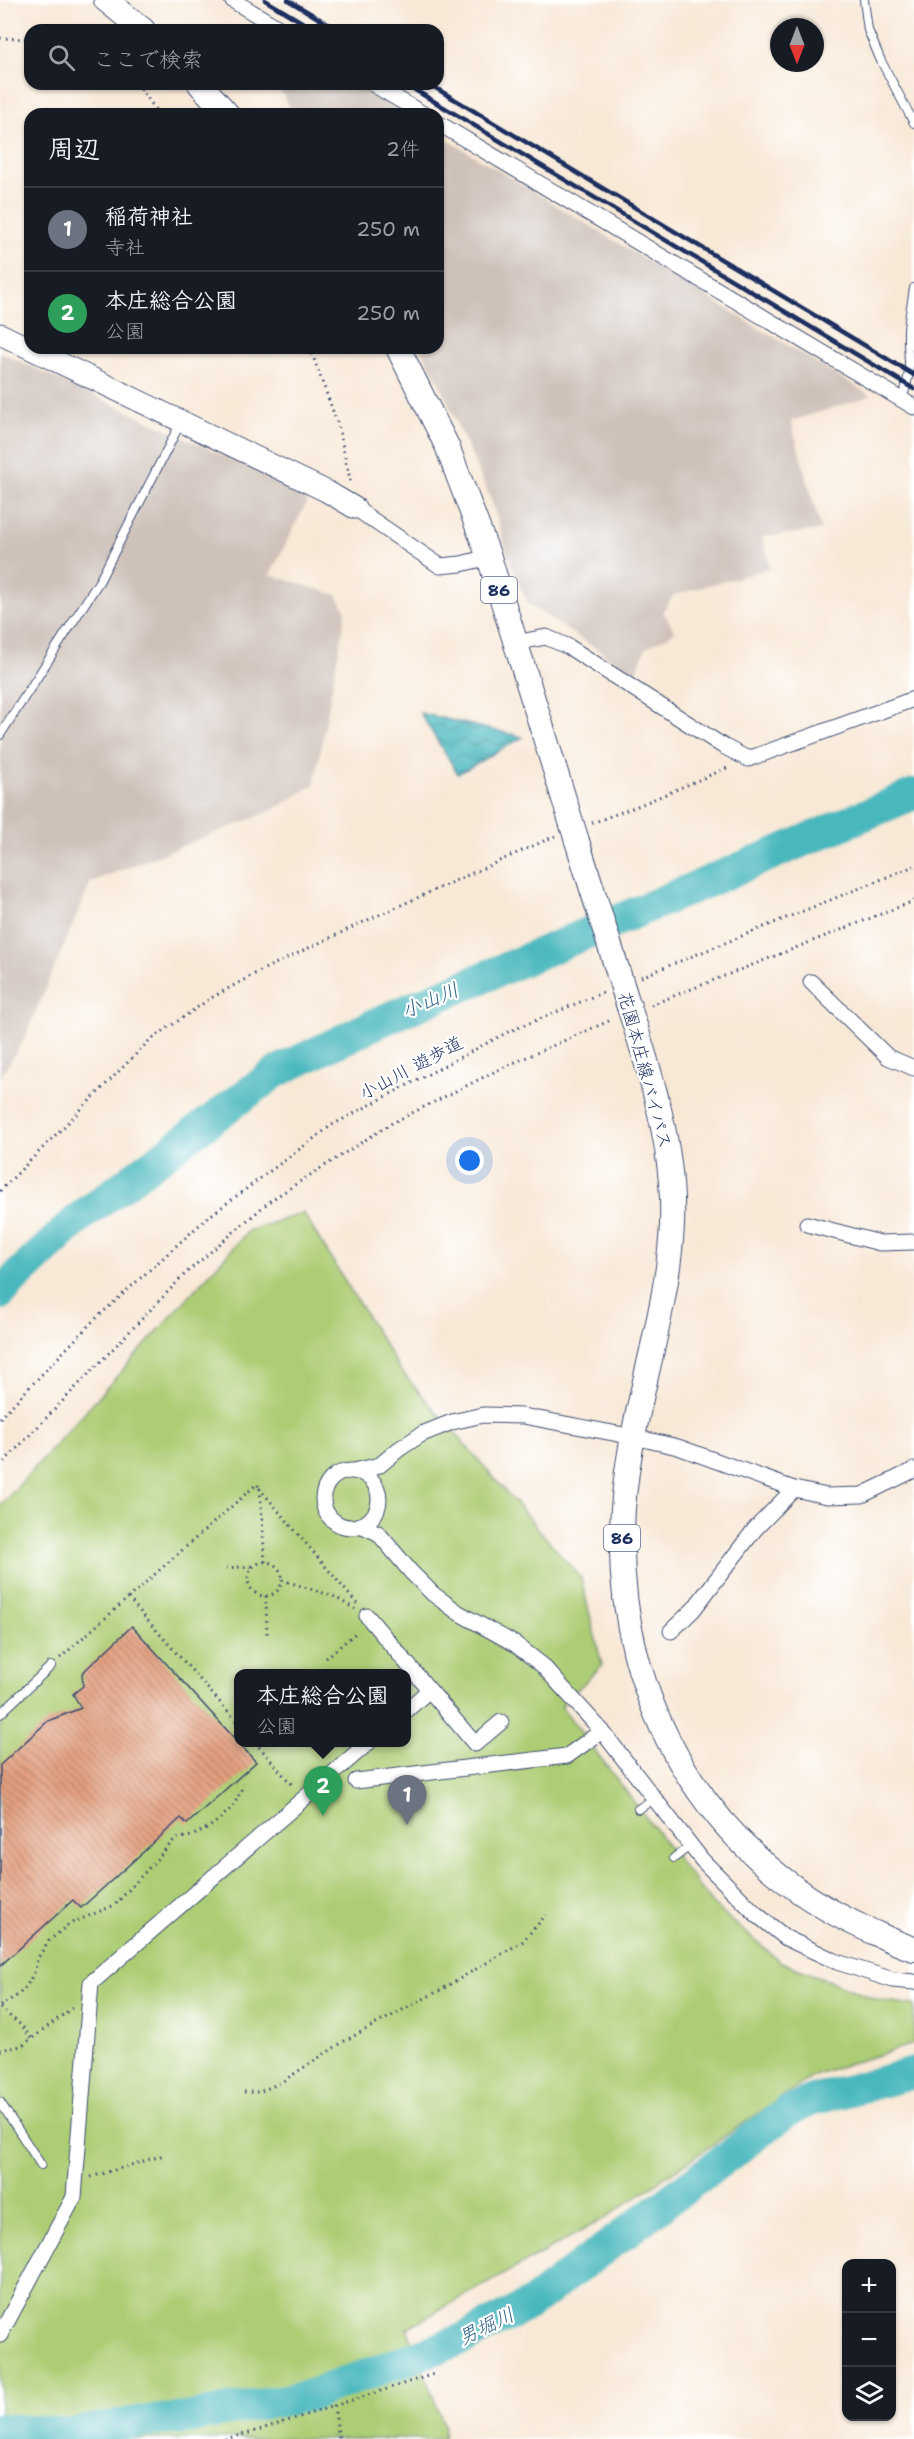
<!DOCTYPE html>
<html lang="ja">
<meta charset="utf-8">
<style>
:root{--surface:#171b24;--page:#242831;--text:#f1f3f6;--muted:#9ea1a6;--line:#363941;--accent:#d93025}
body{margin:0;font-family:"Shantell Sans","Klee One",sans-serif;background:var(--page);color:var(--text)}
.controls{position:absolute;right:18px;bottom:18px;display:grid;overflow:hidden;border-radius:12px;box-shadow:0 2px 4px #0004}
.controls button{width:54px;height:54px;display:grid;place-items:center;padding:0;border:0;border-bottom:2px solid var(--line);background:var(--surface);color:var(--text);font:30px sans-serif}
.compass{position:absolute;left:770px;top:18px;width:54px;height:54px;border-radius:50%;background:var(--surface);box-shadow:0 2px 4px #0004;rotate:180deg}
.you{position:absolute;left:470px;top:1161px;width:21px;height:21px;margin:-15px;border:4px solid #fff;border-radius:50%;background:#1a73e8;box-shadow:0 0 0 9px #1a73e833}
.badge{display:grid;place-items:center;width:39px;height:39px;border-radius:50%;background:var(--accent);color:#fff;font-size:20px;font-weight:700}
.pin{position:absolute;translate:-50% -50px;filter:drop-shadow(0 2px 3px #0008)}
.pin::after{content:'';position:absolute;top:32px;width:21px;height:18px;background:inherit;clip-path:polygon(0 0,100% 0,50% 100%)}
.popup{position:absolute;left:234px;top:1669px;width:177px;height:78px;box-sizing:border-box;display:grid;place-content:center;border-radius:12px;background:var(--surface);filter:drop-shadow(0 2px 4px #0005);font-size:20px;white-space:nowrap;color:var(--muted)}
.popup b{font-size:22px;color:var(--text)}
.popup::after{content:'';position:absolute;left:50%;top:100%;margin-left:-12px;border:12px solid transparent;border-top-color:var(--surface)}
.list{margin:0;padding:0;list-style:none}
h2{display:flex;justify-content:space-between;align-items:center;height:78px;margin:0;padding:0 24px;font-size:26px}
h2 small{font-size:20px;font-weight:400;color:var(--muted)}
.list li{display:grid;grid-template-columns:39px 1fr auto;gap:18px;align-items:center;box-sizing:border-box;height:84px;padding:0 24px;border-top:2px solid var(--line)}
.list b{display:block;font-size:22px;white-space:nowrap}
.list p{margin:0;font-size:20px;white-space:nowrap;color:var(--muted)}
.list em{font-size:20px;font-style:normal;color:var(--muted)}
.icon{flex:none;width:33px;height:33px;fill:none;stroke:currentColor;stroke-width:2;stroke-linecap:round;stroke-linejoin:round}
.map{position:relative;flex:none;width:914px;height:2439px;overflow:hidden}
.search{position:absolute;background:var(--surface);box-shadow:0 2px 4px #0004;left:24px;top:24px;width:420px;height:66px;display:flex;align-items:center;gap:15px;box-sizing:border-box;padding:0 21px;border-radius:18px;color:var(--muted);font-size:22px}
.panel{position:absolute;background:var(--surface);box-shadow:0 2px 4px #0004;left:24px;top:108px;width:420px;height:246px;border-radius:18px}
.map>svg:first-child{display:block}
.industrial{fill:#cec1b9}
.green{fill:#adcd74;stroke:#647e69;stroke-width:1.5;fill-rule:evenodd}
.water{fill:url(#water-waves);stroke:#32748e;stroke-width:1.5}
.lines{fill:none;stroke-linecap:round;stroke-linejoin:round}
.river{stroke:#48b8be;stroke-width:32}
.building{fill:url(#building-back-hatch)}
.lane-casing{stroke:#3c4b70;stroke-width:10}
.street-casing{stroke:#3c4b70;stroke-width:17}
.secondary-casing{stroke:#3c4b70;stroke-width:23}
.primary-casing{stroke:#3c4b70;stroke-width:26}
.path{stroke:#3c4b70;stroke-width:3;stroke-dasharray:1.5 4.5;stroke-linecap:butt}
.lane{stroke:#fff;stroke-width:8}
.street{stroke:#fff;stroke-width:15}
.secondary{stroke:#fff;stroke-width:21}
.primary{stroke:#fff;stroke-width:24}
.rail{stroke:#1b2f5e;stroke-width:4.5}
.primary-bridge-casing{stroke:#3c4b70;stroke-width:26;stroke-linecap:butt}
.primary-bridge{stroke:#fff;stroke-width:24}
.labels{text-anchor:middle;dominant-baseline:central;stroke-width:4.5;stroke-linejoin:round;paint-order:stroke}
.shield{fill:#fff;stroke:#5f6d8e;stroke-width:1.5}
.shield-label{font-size:16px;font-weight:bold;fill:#1b2f5e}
.street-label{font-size:18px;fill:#1b2f5e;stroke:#fff}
.water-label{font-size:20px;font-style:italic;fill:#2b5f80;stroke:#fff}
</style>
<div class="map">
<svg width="914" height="2439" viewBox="0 0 914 2439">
<defs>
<pattern id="water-waves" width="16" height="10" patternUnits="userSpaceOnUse" patternTransform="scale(1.5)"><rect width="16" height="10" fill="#48b8be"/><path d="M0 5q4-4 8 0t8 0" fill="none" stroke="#3b969e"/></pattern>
<pattern id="building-back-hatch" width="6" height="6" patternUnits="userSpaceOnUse" patternTransform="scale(1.5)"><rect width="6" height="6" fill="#e39f7e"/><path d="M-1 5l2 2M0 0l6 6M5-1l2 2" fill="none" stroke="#b7826a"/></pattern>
</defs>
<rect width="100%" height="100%" fill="#fff"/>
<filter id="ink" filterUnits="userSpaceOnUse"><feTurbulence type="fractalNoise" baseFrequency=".0167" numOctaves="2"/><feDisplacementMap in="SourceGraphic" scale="12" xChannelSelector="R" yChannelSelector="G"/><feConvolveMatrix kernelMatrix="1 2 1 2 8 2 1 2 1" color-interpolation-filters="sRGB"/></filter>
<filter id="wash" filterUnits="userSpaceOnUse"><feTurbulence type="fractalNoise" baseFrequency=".008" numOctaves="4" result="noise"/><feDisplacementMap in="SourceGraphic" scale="24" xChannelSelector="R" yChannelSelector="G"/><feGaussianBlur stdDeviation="1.35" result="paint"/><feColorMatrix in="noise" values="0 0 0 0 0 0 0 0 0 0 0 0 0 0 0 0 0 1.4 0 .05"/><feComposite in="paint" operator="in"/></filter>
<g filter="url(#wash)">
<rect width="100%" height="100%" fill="#f8e8d6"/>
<g class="industrial">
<polygon points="277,84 356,84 406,114 293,114"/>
<polygon points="438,134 871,396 791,421 821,530 762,537 771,568 674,595 663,611 675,632 646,648 635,674 529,605 510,564 492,502 439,383 420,348 438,348"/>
<polygon points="0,352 209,449 309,498 270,575 337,595 346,611 314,785 269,812 91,882 24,1039 0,1078"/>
</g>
<path class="green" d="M303,1213L400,1370L581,1578L602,1665L561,1706L712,1904L781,1962L878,2000L914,2005V2044L816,2074L605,2218L407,2328L444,2425L443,2439H0V1506L248,1231ZM239,1674H407V1742H239Z"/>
<polygon class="water" points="420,713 523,737 458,774"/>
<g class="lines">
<g class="river">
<polyline points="0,1294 13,1280 80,1217 276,1072 381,1021 914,794"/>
<polyline points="0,2429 71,2434 136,2422 186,2418 308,2396 463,2339 530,2304 787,2112 812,2100 914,2073"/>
</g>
</g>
<g id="blocks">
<polygon class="building" points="132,1626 256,1762 187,1824 181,1818 81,1908 73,1900 0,1966 0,1765 48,1721 81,1708 73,1694 83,1686 82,1673"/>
</g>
</g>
<g filter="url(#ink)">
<use href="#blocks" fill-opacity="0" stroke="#3c4b70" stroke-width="1.5"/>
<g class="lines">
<defs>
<g id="lane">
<polyline points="864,0 868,30 881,61 914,123"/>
<path d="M902,399C914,365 907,362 908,330C909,316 912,302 914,288"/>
<polyline points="0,735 100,580 180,424"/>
<polyline points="0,1714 51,1666"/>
<polyline points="638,1809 654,1799"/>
<polyline points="674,1858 691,1845"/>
<polyline points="0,2102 41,2165"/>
</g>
<g id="street">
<polyline points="232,0 282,30"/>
<polyline points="373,84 423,114"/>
<polyline points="438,123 914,407"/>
<polyline points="355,508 440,566 461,564 489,557"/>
<polyline points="515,643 546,637 569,647 723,746 748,759 914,699"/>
<polyline points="811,982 888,1057 914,1068"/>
<polyline points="807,1224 880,1243 914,1242"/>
<polyline points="354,1471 380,1465 399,1449 422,1434 452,1422 483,1415 523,1416 634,1437 678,1447 794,1489 827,1496 862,1495 914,1470"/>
<circle cx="351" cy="1499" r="28"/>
<polyline points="360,1525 378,1533 411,1572 433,1594 459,1613 515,1644 542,1665 602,1731 702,1860 756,1914 786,1938 837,1962 893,1980 914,1982"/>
<polyline points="367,1616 475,1744 501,1722"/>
<polyline points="671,1631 693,1610 755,1529 794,1489"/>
<polyline points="407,1710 429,1690"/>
<polyline points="356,1781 567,1756 602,1731"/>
<polyline points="0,2335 74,2197 91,1983 369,1742"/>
</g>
<polyline id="secondary" points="0,334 326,491 355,508"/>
<g id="primary">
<polyline points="106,0 143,30"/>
<polyline points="200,84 227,114"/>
<polyline points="398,348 447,446 489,557 577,841"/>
<path d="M629,1007C652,1077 675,1151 672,1225C667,1328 624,1426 622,1530C617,1700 708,1857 864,1928C880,1935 897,1944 914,1949"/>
</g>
</defs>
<use href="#lane" class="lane-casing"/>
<use href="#street" class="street-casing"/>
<use href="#secondary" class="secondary-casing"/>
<use href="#primary" class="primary-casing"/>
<g class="path">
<polyline points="0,38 30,39"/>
<polyline points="137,84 159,114"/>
<polyline points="310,348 338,425 351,484"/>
<polyline points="592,823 640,805 727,768"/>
<polyline points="641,977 914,866"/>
<polyline points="651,1005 914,901"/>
<polyline points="0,1191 149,1041 211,998 262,970 370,919 555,836"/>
<polyline points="0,1418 91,1323 207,1218 332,1125 508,1032 604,992"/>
<polyline points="0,1466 186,1273 271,1200 392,1123 502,1068 611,1020"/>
<polyline points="265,1562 260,1489 358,1605"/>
<circle cx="265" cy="1579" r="17"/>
<polyline points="226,1568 255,1566"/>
<polyline points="282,1580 333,1596 355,1609"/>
<polyline points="266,1596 267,1635"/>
<polyline points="128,1598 239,1724"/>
<polyline points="60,1658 257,1484 260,1489"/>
<polyline points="326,1658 358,1631"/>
<polyline points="255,1742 293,1786"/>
<polyline points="0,2006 18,1995 26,1987 35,1971 37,1959 49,1941 69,1924 115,1905 175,1839 192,1836 214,1824 233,1807 244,1785"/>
<polyline points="0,2008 22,2026 31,2038"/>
<polyline points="0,2050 22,2046 72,2008"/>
<polyline points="244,2092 259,2092 280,2083 346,2040 444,1988 522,1942 546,1915"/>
<polyline points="91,2177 164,2155"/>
<polyline points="334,2406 339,2439"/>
<polyline points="225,2439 249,2433 434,2374"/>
</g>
<use href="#lane" class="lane"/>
<use href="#street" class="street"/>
<use href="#secondary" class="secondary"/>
<use href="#primary" class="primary"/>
<g class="rail">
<polyline points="265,0 315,30"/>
<polyline points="288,0 338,30"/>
<polyline points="405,84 914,389"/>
<polyline points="429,84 914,375"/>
</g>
<defs>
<polyline id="primary-bridge" points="577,841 629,1007"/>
</defs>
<use href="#primary-bridge" class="primary-bridge-casing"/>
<use href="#primary-bridge" class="primary-bridge"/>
</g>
</g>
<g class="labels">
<g class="shield">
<rect x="481" y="577" width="36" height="26" rx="4.5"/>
<rect x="604" y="1525" width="36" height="26" rx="4.5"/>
</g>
<g class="shield-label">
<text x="499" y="590">86</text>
<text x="622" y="1538">86</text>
</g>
<g class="street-label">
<text transform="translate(411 1068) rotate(-28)">小山川 遊歩道</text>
<text transform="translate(645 1070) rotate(75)">花園本庄線バイパス</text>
</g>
<g class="water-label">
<text transform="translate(430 1000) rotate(-23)">小山川</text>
<text transform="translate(486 2326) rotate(-26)">男堀川</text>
</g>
</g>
</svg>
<div class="controls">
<button>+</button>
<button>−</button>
<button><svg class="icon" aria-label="layers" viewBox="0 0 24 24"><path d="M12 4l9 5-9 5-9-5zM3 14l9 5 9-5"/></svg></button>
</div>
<svg class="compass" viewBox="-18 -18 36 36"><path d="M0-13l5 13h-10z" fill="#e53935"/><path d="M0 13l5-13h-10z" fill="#9ea1a6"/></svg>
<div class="you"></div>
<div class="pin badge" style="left:407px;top:1825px;background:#6b7280">1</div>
<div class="pin badge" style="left:323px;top:1816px;background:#2e9e5b">2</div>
<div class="popup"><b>本庄総合公園</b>公園</div>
<div class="search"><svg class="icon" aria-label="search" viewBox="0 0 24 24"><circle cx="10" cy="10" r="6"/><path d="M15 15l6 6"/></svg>ここで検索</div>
<section class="panel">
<h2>周辺<small>2件</small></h2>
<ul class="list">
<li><span class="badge" style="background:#6b7280">1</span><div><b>稲荷神社</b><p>寺社</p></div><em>250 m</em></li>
<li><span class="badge" style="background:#2e9e5b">2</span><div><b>本庄総合公園</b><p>公園</p></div><em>250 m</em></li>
</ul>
</section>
</div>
